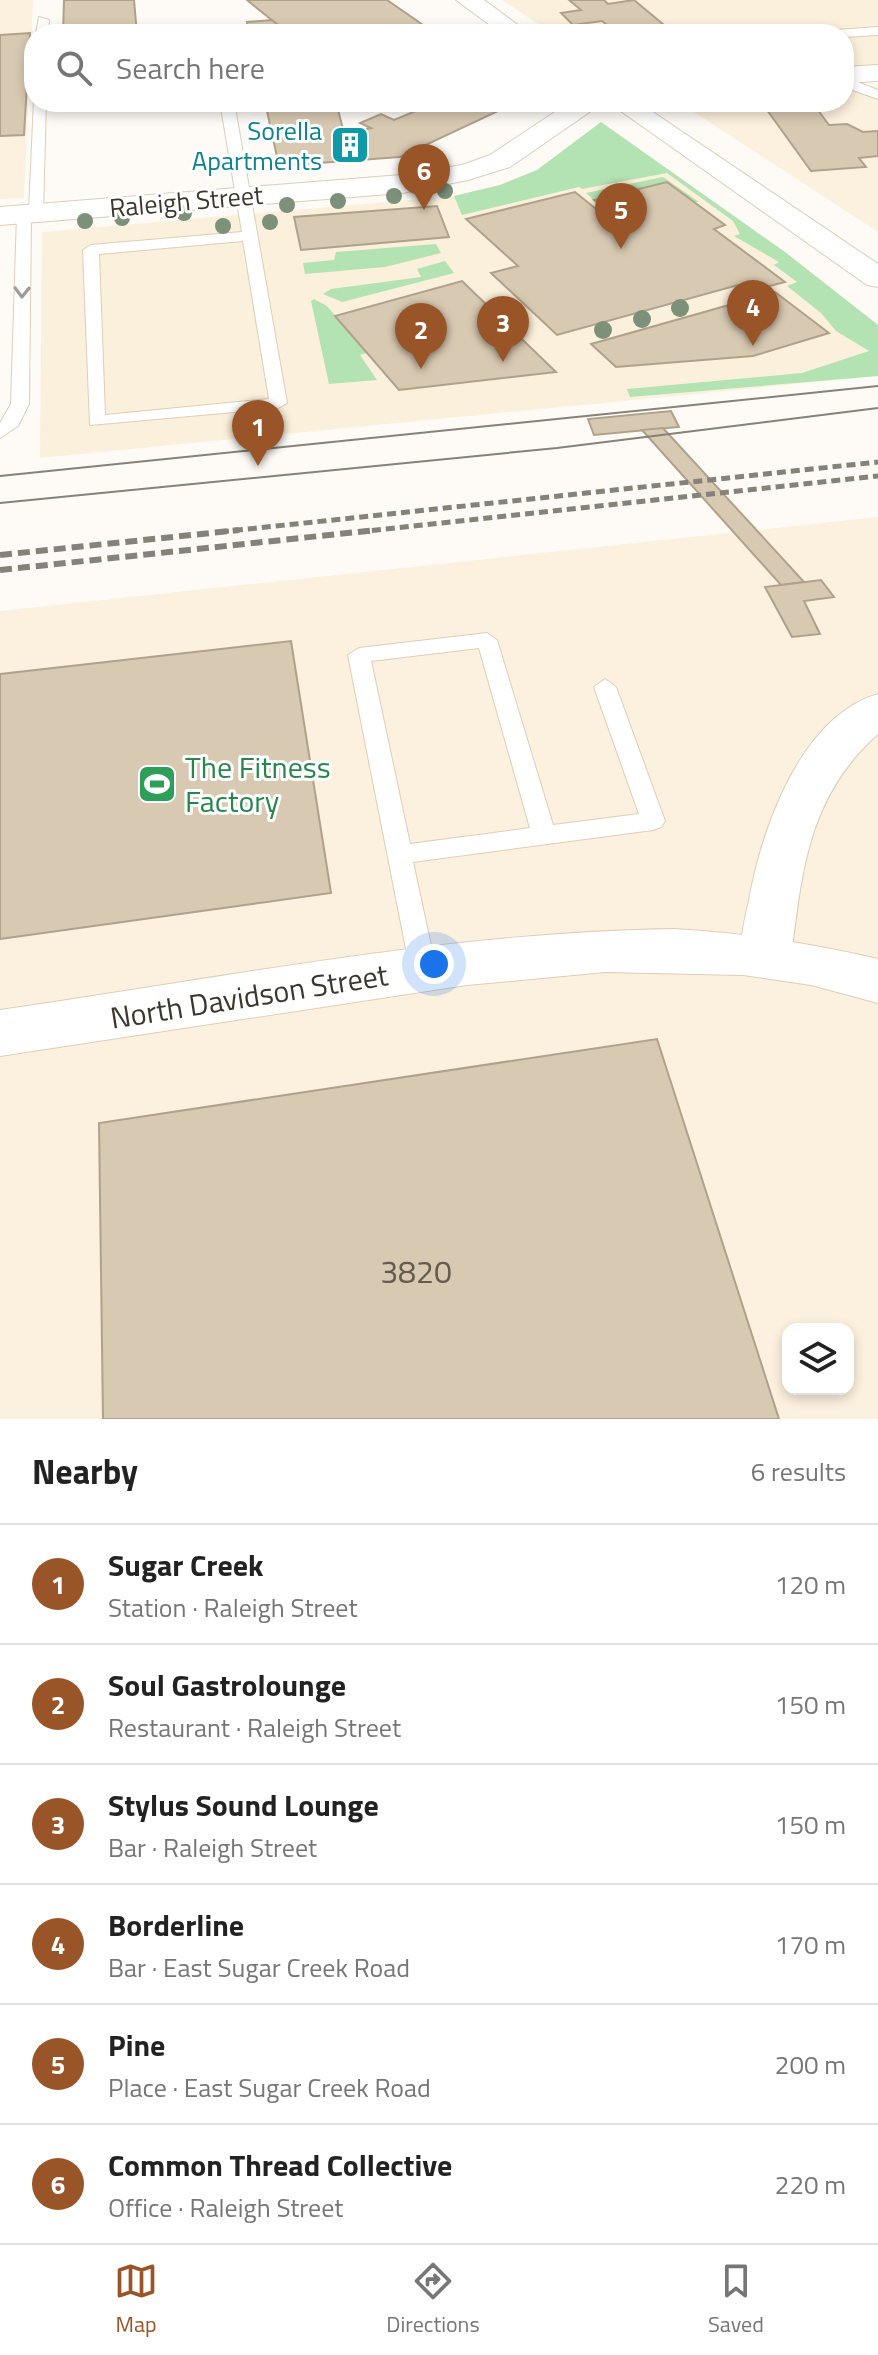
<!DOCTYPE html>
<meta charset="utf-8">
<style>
:root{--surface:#fff;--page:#f6f6f6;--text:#222;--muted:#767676;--line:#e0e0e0;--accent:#995527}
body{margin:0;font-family:"Titillium Web",sans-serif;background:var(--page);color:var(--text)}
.controls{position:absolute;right:24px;bottom:24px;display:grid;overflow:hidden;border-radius:16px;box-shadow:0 4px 12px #0003}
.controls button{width:72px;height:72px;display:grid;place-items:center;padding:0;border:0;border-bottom:2px solid var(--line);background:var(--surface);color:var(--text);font:40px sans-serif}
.you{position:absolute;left:434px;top:964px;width:28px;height:28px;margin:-20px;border:6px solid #fff;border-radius:50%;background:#1a73e8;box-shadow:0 0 0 12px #1a73e833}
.badge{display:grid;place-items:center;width:52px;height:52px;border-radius:50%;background:var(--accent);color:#fff;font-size:26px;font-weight:700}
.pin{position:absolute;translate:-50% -66px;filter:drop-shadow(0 2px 4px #0008)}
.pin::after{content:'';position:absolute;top:42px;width:28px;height:24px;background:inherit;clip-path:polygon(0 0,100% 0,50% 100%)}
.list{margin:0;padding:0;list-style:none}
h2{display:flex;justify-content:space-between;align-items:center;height:104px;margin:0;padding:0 32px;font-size:34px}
h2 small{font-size:26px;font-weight:400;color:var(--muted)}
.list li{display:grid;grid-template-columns:52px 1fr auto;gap:24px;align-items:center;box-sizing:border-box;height:120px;padding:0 32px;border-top:2px solid var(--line)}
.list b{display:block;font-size:30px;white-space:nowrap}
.list p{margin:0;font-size:26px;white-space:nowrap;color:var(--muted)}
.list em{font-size:26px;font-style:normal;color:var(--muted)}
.icon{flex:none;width:44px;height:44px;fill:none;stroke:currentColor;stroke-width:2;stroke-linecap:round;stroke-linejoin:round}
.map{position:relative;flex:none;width:878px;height:1419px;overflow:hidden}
.search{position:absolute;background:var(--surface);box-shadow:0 4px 12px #0003;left:24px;right:24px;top:24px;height:88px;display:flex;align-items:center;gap:20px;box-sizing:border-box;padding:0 28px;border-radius:32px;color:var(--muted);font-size:30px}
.sheet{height:824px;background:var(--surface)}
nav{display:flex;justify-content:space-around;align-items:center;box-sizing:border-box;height:112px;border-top:2px solid var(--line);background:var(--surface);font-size:22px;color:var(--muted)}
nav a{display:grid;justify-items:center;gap:4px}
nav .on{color:var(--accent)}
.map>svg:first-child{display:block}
.commercial{fill:#fbf0db}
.built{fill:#fcf0de;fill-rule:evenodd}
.green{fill:#b3e2b3}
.building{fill:#d8c9b2;stroke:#b0a18b;stroke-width:2}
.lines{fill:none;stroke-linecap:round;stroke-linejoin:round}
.lane-casing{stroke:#ddceb7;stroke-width:2}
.street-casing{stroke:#ddceb7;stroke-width:2}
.secondary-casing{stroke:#ddceb7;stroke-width:2}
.primary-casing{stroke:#ddceb7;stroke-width:2}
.lane{fill:#fff;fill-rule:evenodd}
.street{fill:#fff;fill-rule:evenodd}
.secondary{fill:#fff;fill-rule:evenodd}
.primary{fill:#fff;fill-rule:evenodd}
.tram{stroke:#868179;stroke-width:2}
.rail-far1{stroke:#868179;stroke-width:5;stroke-dasharray:9 5;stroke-linecap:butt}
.rail{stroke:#868179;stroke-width:6;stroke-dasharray:12 6;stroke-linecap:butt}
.tree{fill:#7c907a}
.oneway{stroke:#9e9a96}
.labels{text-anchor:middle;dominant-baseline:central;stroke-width:6;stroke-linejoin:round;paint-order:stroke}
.far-culture-label{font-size:26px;fill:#0d838f;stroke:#fff;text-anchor:end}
.far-street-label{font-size:26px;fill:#3c362d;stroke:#fff}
.leisure-label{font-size:30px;fill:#27864d;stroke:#fff;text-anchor:start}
.street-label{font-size:30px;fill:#3c362d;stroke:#fff}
.near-number-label{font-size:32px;fill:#635b4e}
</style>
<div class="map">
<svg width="878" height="1419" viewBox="0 0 878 1419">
<rect width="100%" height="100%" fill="#fefbf6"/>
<g class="commercial">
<polygon points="502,0 878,0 878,65 844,67 844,34 553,34"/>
<polygon points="601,122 785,252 878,325 878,376 40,458 42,232 454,196 500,185 537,170"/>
</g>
<g class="built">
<polygon points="0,0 33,0 24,198 0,199"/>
<polygon points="878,86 878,232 680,103 844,102 844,89"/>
<path d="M878,517V1419H0V611ZM788,1329H848V1389H788Z"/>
</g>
<g class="green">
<polygon points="601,122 785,252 878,325 878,376 630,397 627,389 802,373 869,351 836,331 821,313 787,286 797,282 774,265 779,262 734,236 740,234 733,221 667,173 582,189 579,187 462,215 454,196 500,185 537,170"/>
<polygon points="663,177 699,202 694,202 667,182 594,200 586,193"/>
<polygon points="436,244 441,253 385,267 305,274 303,263 334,260 336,252"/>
<polygon points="445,261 454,273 342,302 323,294 331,289 421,277 417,269"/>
<polygon points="314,299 327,306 367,353 360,355 377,380 329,384 311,301"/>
</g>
<g class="building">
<polygon points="64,0 134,0 137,34 63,34"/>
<polygon points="247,0 387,0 436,34 289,34"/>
<polygon points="569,0 604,0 608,4 634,0 670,30 618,34 602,21 573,25 561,13 581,10"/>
<polygon points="272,20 289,34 162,34 248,28 247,22"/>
<polygon points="30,33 24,135 0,136 0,35"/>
<polygon points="265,102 336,102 344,133 371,128 360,123 381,114 394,120 433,104 428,102 517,102 400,157 279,166"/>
<polygon points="812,102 829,125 847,124 863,132 878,131 878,156 859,158 866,167 811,171 762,103"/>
<polygon points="667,182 725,225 714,229 785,282 747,292 738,285 557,335 491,273 518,266 466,219 575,192 626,233 633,231 594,200"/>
<polygon points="437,206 449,237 301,250 294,217"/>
<polygon points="462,281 556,372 399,390 335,316"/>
<polygon points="775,292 829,333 753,356 616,367 591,344"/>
<polygon points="671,411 679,427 594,435 588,419"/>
<polygon points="663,428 804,582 781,585 642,430"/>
<polygon points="821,580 834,597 804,601 820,634 792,637 765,587"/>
<polygon points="291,641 331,893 0,939 0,674"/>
<polygon points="657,1039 779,1419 103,1419 99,1123"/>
</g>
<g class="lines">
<defs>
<g id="lane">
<polygon points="39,17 49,20 48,34 36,34"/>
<polygon points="878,27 878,35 844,37 844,34 830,34 836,30"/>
<polygon points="844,71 860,83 878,90 878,99 850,89 844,82"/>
<polygon points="34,100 46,102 43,213 31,216 29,404 18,426 0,438 0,423 11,404 17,214 29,211"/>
<path d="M220,102H234L287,403L278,408L90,425L83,250L91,245L242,232ZM243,241L269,399L105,415L99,254Z"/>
<path d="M487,633L497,640L553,825L639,814L594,687L605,679L616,687L665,821L661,827L653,830L413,862L436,969L432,977L423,980L414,977L410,969L348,655L359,648ZM479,648L530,828L410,844L371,661Z"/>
</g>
<g id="street">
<polygon points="878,65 878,81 844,83 844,67"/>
<polygon points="570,102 604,102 510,167 468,180 402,193 0,225 0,207 402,175 462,165 490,155"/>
<path d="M878,694V734C808,796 802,870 791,957L783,972L765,978L747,972C736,950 744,924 749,900C762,829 800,717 878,694Z"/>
</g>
<path id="secondary" d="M674,929C744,933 810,943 878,959V1003L811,985L743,975L605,972L467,985L0,1056V1010C223,978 448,932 674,929Z"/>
<g id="primary">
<polygon points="456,0 484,0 530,34 502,34"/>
<polygon points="608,102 638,102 878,264 878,287 867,285"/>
</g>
</defs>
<use href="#lane" class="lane-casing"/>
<use href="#street" class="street-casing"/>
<use href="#secondary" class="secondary-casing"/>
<use href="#primary" class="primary-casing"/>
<use href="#lane" class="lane"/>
<use href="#street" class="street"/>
<use href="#secondary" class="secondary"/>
<use href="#primary" class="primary"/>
<g class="tram">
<polyline points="0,476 878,386"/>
<polyline points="0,503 557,448 878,408"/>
</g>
<g class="rail-far1">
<polyline points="220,532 878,462"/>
<polyline points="358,532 878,476"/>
</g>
<g class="rail">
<polyline points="0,555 239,530"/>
<polyline points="0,570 376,530"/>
</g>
</g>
<g class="tree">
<circle cx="445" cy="191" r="8"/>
<circle cx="394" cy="196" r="8"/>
<circle cx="338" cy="201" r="8"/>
<circle cx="287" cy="205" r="8"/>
<circle cx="184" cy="213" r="8"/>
<circle cx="122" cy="218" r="8"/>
<circle cx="85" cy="221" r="8"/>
<circle cx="270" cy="222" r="8"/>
<circle cx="223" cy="226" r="8"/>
<circle cx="680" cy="308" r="9"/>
<circle cx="642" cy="319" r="9"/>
<circle cx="603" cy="330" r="9"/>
</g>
<defs><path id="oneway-chevron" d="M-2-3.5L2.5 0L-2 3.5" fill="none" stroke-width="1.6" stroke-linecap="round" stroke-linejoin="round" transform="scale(2)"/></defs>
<use class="oneway" href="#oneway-chevron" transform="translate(22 292) rotate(91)"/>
<defs>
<symbol id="building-square" viewBox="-11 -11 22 22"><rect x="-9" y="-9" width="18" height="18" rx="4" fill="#0f9aa8" stroke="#fff"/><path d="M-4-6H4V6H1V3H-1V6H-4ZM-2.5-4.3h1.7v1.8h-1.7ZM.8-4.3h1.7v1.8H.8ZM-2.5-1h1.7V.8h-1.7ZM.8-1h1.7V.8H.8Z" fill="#fff"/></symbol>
<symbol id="stadium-square" viewBox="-11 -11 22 22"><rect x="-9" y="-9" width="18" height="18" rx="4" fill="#2e9e5b" stroke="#fff"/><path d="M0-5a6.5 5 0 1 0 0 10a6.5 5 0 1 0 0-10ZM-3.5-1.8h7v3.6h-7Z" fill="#fff"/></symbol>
</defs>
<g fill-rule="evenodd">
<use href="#building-square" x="328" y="123" width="44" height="44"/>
<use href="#stadium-square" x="135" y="762" width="44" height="44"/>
</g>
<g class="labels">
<g class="far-culture-label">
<text x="322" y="130">Sorella<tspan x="322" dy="30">Apartments</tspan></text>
</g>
<g class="far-street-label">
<text transform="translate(186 201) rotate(-5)">Raleigh Street</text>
</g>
<g class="leisure-label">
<text x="185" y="767">The Fitness<tspan x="185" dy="34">Factory</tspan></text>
</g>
<g class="street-label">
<text transform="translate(249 996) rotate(-9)">North Davidson Street</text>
</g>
<g class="near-number-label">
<text x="416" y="1271">3820</text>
</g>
</g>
</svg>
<div class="controls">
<button><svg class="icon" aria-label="layers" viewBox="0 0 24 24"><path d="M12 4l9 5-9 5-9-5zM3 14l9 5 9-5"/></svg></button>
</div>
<div class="you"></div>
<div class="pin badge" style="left:258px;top:466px">1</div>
<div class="pin badge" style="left:421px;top:369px">2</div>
<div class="pin badge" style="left:503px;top:362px">3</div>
<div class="pin badge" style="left:753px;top:346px">4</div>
<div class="pin badge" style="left:621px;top:249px">5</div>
<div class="pin badge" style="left:424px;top:210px">6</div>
<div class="search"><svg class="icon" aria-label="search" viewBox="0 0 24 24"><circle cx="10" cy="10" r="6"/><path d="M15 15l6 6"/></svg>Search here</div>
</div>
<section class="sheet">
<h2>Nearby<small>6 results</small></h2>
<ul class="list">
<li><span class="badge">1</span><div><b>Sugar Creek</b><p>Station · Raleigh Street</p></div><em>120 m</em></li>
<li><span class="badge">2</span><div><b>Soul Gastrolounge</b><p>Restaurant · Raleigh Street</p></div><em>150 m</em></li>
<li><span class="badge">3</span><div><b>Stylus Sound Lounge</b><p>Bar · Raleigh Street</p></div><em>150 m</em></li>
<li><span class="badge">4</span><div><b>Borderline</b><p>Bar · East Sugar Creek Road</p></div><em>170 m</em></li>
<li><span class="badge">5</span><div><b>Pine</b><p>Place · East Sugar Creek Road</p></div><em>200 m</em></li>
<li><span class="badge">6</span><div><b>Common Thread Collective</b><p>Office · Raleigh Street</p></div><em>220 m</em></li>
</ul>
</section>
<nav>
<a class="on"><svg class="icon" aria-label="map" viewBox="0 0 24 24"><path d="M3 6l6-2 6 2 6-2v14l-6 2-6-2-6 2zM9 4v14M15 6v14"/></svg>Map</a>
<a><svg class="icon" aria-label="directions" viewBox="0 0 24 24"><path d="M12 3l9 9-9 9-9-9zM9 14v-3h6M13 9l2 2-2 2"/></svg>Directions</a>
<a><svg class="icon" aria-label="saved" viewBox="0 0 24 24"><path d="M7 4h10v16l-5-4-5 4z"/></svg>Saved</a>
</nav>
